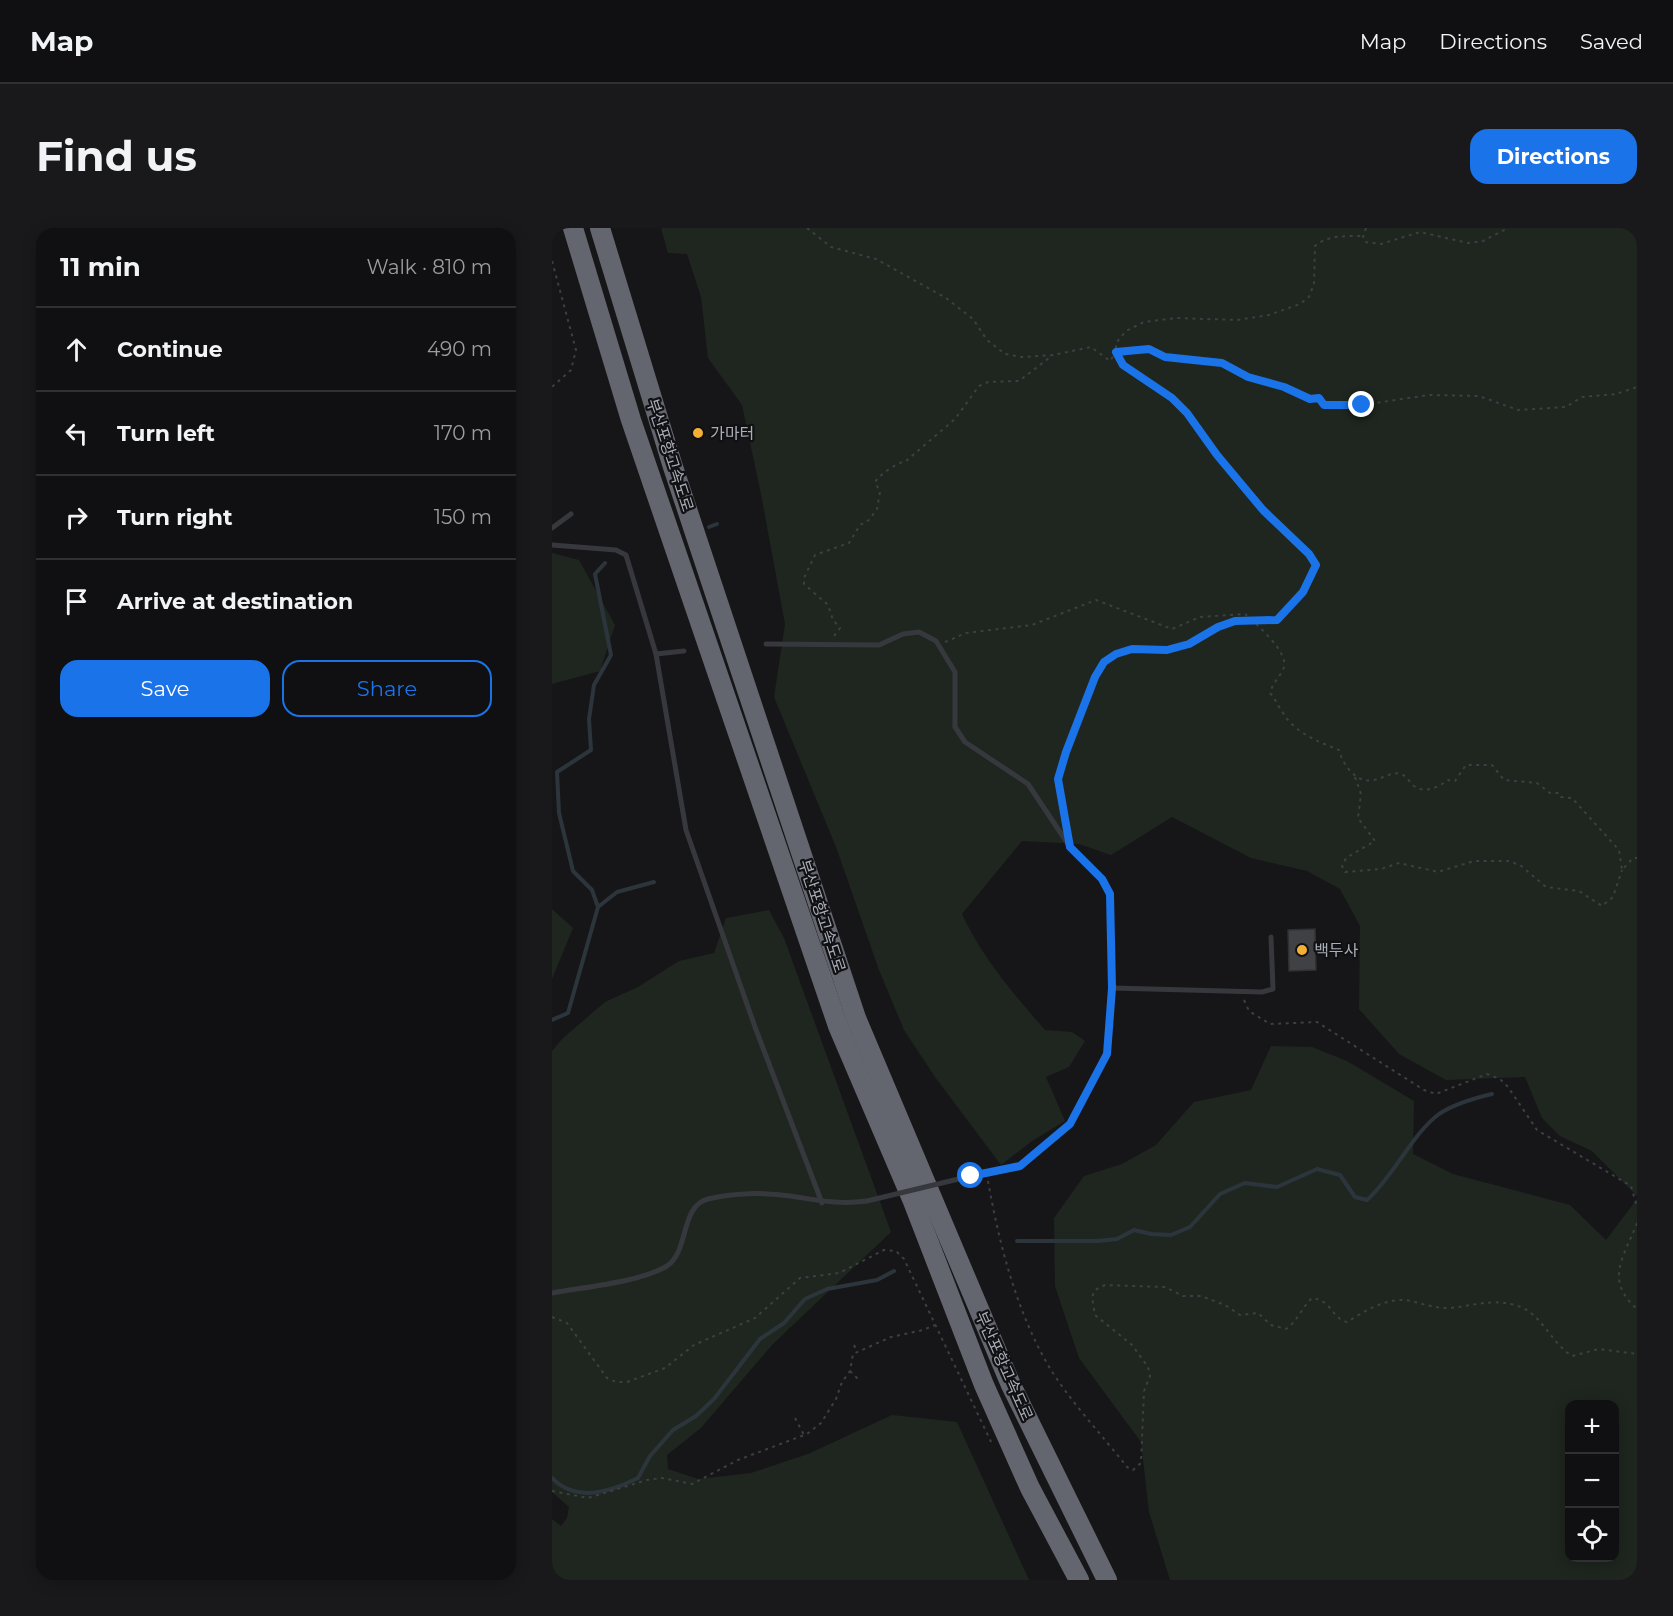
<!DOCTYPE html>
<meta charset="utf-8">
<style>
:root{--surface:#101012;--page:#19191b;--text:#f1f3f6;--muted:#9c9d9f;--line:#303032;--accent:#1a73e8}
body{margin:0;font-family:Montserrat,"Noto Sans KR",sans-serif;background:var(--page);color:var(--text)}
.controls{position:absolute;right:18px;bottom:18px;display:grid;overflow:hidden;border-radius:12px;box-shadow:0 3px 15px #0003}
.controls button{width:54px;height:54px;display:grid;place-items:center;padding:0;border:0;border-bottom:2px solid var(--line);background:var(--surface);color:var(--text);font:30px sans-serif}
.stop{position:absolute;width:18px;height:18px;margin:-14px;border:4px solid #1a73e8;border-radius:50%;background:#fff}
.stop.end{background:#1a73e8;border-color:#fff;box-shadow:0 2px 6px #0008}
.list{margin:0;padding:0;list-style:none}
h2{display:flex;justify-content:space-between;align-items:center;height:78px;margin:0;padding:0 24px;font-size:26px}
h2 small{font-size:20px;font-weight:400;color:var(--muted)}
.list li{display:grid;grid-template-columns:39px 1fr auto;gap:18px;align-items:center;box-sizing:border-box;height:84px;padding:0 24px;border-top:2px solid var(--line)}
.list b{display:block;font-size:22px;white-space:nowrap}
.list em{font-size:20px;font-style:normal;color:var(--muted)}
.actions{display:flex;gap:12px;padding:18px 24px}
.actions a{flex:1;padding:14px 0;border:2px solid var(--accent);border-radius:18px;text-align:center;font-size:21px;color:var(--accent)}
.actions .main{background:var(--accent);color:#fff}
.icon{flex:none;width:33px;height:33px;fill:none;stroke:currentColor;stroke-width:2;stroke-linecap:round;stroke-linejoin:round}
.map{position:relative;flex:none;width:1085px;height:1352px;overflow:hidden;border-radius:18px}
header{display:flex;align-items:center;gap:36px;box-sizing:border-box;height:84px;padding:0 30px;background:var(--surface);border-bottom:2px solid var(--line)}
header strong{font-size:28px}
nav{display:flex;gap:33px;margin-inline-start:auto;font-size:21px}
.intro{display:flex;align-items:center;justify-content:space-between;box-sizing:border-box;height:144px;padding:0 36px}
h1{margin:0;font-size:42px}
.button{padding:15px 27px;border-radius:18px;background:var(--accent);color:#fff;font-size:21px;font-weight:700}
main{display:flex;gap:36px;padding:0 36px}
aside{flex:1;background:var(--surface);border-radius:18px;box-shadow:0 3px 15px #0003}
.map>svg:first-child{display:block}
.green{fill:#1e261f;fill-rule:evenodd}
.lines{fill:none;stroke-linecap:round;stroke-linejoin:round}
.stream{stroke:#2c353c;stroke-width:4}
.building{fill:#404145;stroke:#303034;stroke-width:1.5}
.path{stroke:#3d3f44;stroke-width:2;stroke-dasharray:3 4.5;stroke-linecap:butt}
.lane{stroke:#37383d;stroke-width:5}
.highway{stroke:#63666e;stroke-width:20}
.lane-bridge{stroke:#37383d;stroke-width:5}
.route{stroke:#1a73e8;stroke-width:8}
.poi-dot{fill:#f2b134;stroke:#111113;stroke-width:2}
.labels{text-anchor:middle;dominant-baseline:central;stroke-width:4.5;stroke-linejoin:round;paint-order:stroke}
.poi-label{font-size:16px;fill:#a8adb8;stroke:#111113;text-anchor:start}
.street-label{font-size:16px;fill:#a8adb8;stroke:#111113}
</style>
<header>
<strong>Map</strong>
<nav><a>Map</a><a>Directions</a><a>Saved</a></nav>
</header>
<div class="intro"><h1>Find us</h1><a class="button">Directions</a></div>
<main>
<aside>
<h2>11 min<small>Walk · 810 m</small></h2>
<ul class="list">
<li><svg class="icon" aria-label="ahead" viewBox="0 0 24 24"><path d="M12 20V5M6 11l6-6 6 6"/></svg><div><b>Continue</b></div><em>490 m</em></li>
<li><svg class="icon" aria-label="left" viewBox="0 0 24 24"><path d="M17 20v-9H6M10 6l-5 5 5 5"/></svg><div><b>Turn left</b></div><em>170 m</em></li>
<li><svg class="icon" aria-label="right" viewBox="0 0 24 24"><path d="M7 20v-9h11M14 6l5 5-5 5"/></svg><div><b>Turn right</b></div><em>150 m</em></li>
<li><svg class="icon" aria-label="arrive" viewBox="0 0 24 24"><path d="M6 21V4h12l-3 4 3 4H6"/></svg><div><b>Arrive at destination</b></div></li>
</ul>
<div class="actions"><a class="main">Save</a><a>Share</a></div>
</aside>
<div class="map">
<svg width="1085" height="1352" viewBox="0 0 1085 1352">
<rect width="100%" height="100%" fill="#161618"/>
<g class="green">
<path d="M109,0H1085V968L1040,923L1008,908L990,890L973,849L894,852L847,826L807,781L808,698L788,661L755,643L699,630L620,589L559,627L527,616L470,613L410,686C431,731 461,765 493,802L520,804L533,813L517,839L494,849L513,893L480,913L449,937L383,849L352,802L327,742L284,619L222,469L233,396L209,266L190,177L156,130L149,69L135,26L116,25Z"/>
<polygon points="0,325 27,332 63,397 48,443 0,456"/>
<polygon points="0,681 21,700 0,751"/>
<polygon points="217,682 232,710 339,1004 220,1117 149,1200 115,1227 116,1241 146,1251 199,1245 256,1226 340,1187 405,1194 477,1352 0,1352 0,1291 9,1298 15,1290 17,1279 0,1264 0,823 11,810 53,774 86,759 127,733 162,725 174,690"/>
<path d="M719,818L760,819L795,833L862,873L861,926L901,946L1018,977L1054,1012L1085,971V1352H618L597,1284L589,1214L527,1130L503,1058L502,990L532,948L570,936L604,917L642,874L699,862ZM1017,1176H1062V1330H1017Z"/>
</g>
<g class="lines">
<g class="stream">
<polyline points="157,299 165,296"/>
<polyline points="46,679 40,662 21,643 7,585 5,544 39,522 37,491 42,457 59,427 43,346 53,335"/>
<polyline points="0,792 16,785 46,679 65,664 102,654"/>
<path d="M465,1013H546L565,1011L582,1002L599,1006L619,1007L638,999L668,966L693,955L725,959L765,941L788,947L803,969L815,972C841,949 861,905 887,886C902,876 923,870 940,866"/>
<path d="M0,1250C24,1275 58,1264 86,1250L98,1228L121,1202L144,1188L162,1171L208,1111L232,1095L253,1071L275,1061L325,1052L342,1043"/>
</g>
</g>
<polygon class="building" points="763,701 764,742 737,743 736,702"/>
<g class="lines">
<g class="path">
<polyline points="255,0 279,19 324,31 394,70 421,91 435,112 453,126 470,129 501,127 539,119 558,133 564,124 597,121 613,129 671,135 696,149 732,159 758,171 767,169 772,177 810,177 877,167 927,168 966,182 1014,179 1030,169 1064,166 1085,159"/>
<polyline points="814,0 811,8 813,14 829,16 868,4 916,15 931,13 956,0"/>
<polyline points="0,33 24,122 19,142 0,159"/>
<path d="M282,408L288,400L281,392L276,377L252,356V350L263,327L297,315L308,297L317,292L325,281L328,264L323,254C328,246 345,235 354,233L403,191L427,158L436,154L467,153L501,127"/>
<path d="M393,414L414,405L480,397L544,372L620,401L648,389L693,386C704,396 736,423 732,439C729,448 721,454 718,465C724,472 726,478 731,485C743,505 767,514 787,522C791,537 804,556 822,552C830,551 840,543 849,546C855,548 857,554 862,558C872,566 887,559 896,552L903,553L914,537H940L952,552L985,555L998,565H1007L1009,569L1020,570L1067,622L1070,642L1081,630H1085"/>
<polyline points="803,549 809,566 806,590 823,613 794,630 790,638 793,644 829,641 847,635 886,644 922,633 956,633 968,637 994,659 1027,663 1050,678 1061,669 1070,642"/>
<path d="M514,596C512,582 506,565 506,551C508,527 543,439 562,427C581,415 604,426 625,419C640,415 651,405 666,399C684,391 705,393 725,392L751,364L764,337L757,325L711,282L665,227L635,185L620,170L571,137L564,124V115L574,103L592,94L624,90L685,92L717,87L748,76L757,69L762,56L763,18C775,7 795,8 811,8"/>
<polyline points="692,772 697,783 718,796 765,794 872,862 884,866 935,846 948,851 956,859 985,902 1079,958 1085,979"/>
<path d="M436,953C447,1015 464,1082 496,1137C516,1171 550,1207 575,1239L581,1242L589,1235L592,1163L598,1148L596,1139L580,1117L543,1087L540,1069L543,1062L553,1057L613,1059L631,1068H649L673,1077L688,1087L706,1085L719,1097L734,1101C745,1094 750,1079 760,1070C781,1073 779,1090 795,1094C813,1083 836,1068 859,1073C872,1076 885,1081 899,1080C925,1077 946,1069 971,1080C990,1089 1001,1116 1020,1128L1047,1121L1085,1126"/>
<path d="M1085,995C1072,1029 1052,1052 1085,1081"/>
<polyline points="0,1089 15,1095 55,1150 64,1154 75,1154 113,1140 142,1117 203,1090 248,1050 287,1045 332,1022 344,1023 352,1031 441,1218"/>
<polyline points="302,1117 305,1124"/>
<polyline points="298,1143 306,1151"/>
<polyline points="243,1190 252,1207"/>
<polyline points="0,1263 36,1270 95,1252 110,1250 140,1256 186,1232 255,1206 269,1195 284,1171 290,1154 298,1143 301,1126 339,1109 371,1102 383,1097"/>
</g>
<g class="lane">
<polyline points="0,300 19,286"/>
<polyline points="0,317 64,322 74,327 104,426 132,423"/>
<polyline points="214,416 327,417 351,406 367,404 384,413 403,444 403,499 413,514 476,556 518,619 550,651 558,666 560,760 555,826 518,896 468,938 419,948"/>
<polyline points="104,426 134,602 203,799 270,975"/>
<polyline points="560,760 710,764 721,761 719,709"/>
<path d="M0,1065C32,1059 89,1054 115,1038C137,1024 128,978 156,971C181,965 213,964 238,968C265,972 287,977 315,973"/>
</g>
<g class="highway">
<polyline points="21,0 79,192 286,798 360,971 432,1157 478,1260 527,1352"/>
<polyline points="48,0 121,239 304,790 459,1157 555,1352"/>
</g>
<polyline class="lane-bridge" points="315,973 419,948"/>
</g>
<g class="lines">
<polyline class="route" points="419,948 468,938 518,896 555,826 560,760 558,666 550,651 518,619 506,551 514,524 543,449 552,434 564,426 580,421 615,422 637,416 666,399 683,393 725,392 751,364 764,337 757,326 711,282 665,227 635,185 620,170 571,137 564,124 597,121 613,129 670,135 696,149 732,159 758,171 767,170 772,177 810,177"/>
</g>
<g class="poi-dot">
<circle cx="146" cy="205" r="6"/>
<circle cx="750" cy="722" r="6"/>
</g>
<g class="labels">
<g class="poi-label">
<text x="158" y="205">가마터</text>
<text x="762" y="722">백두사</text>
</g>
<g class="street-label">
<text transform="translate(118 227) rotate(72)">부산포항고속도로</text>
<text transform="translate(270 688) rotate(72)">부산포항고속도로</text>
<text transform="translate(452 1138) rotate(66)">부산포항고속도로</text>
</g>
</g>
</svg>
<div class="controls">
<button>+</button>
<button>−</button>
<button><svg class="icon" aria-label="locate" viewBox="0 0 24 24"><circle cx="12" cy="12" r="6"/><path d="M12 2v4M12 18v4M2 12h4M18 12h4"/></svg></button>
</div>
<div class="stop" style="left:419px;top:948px"></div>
<div class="stop end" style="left:810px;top:177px"></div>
</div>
</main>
